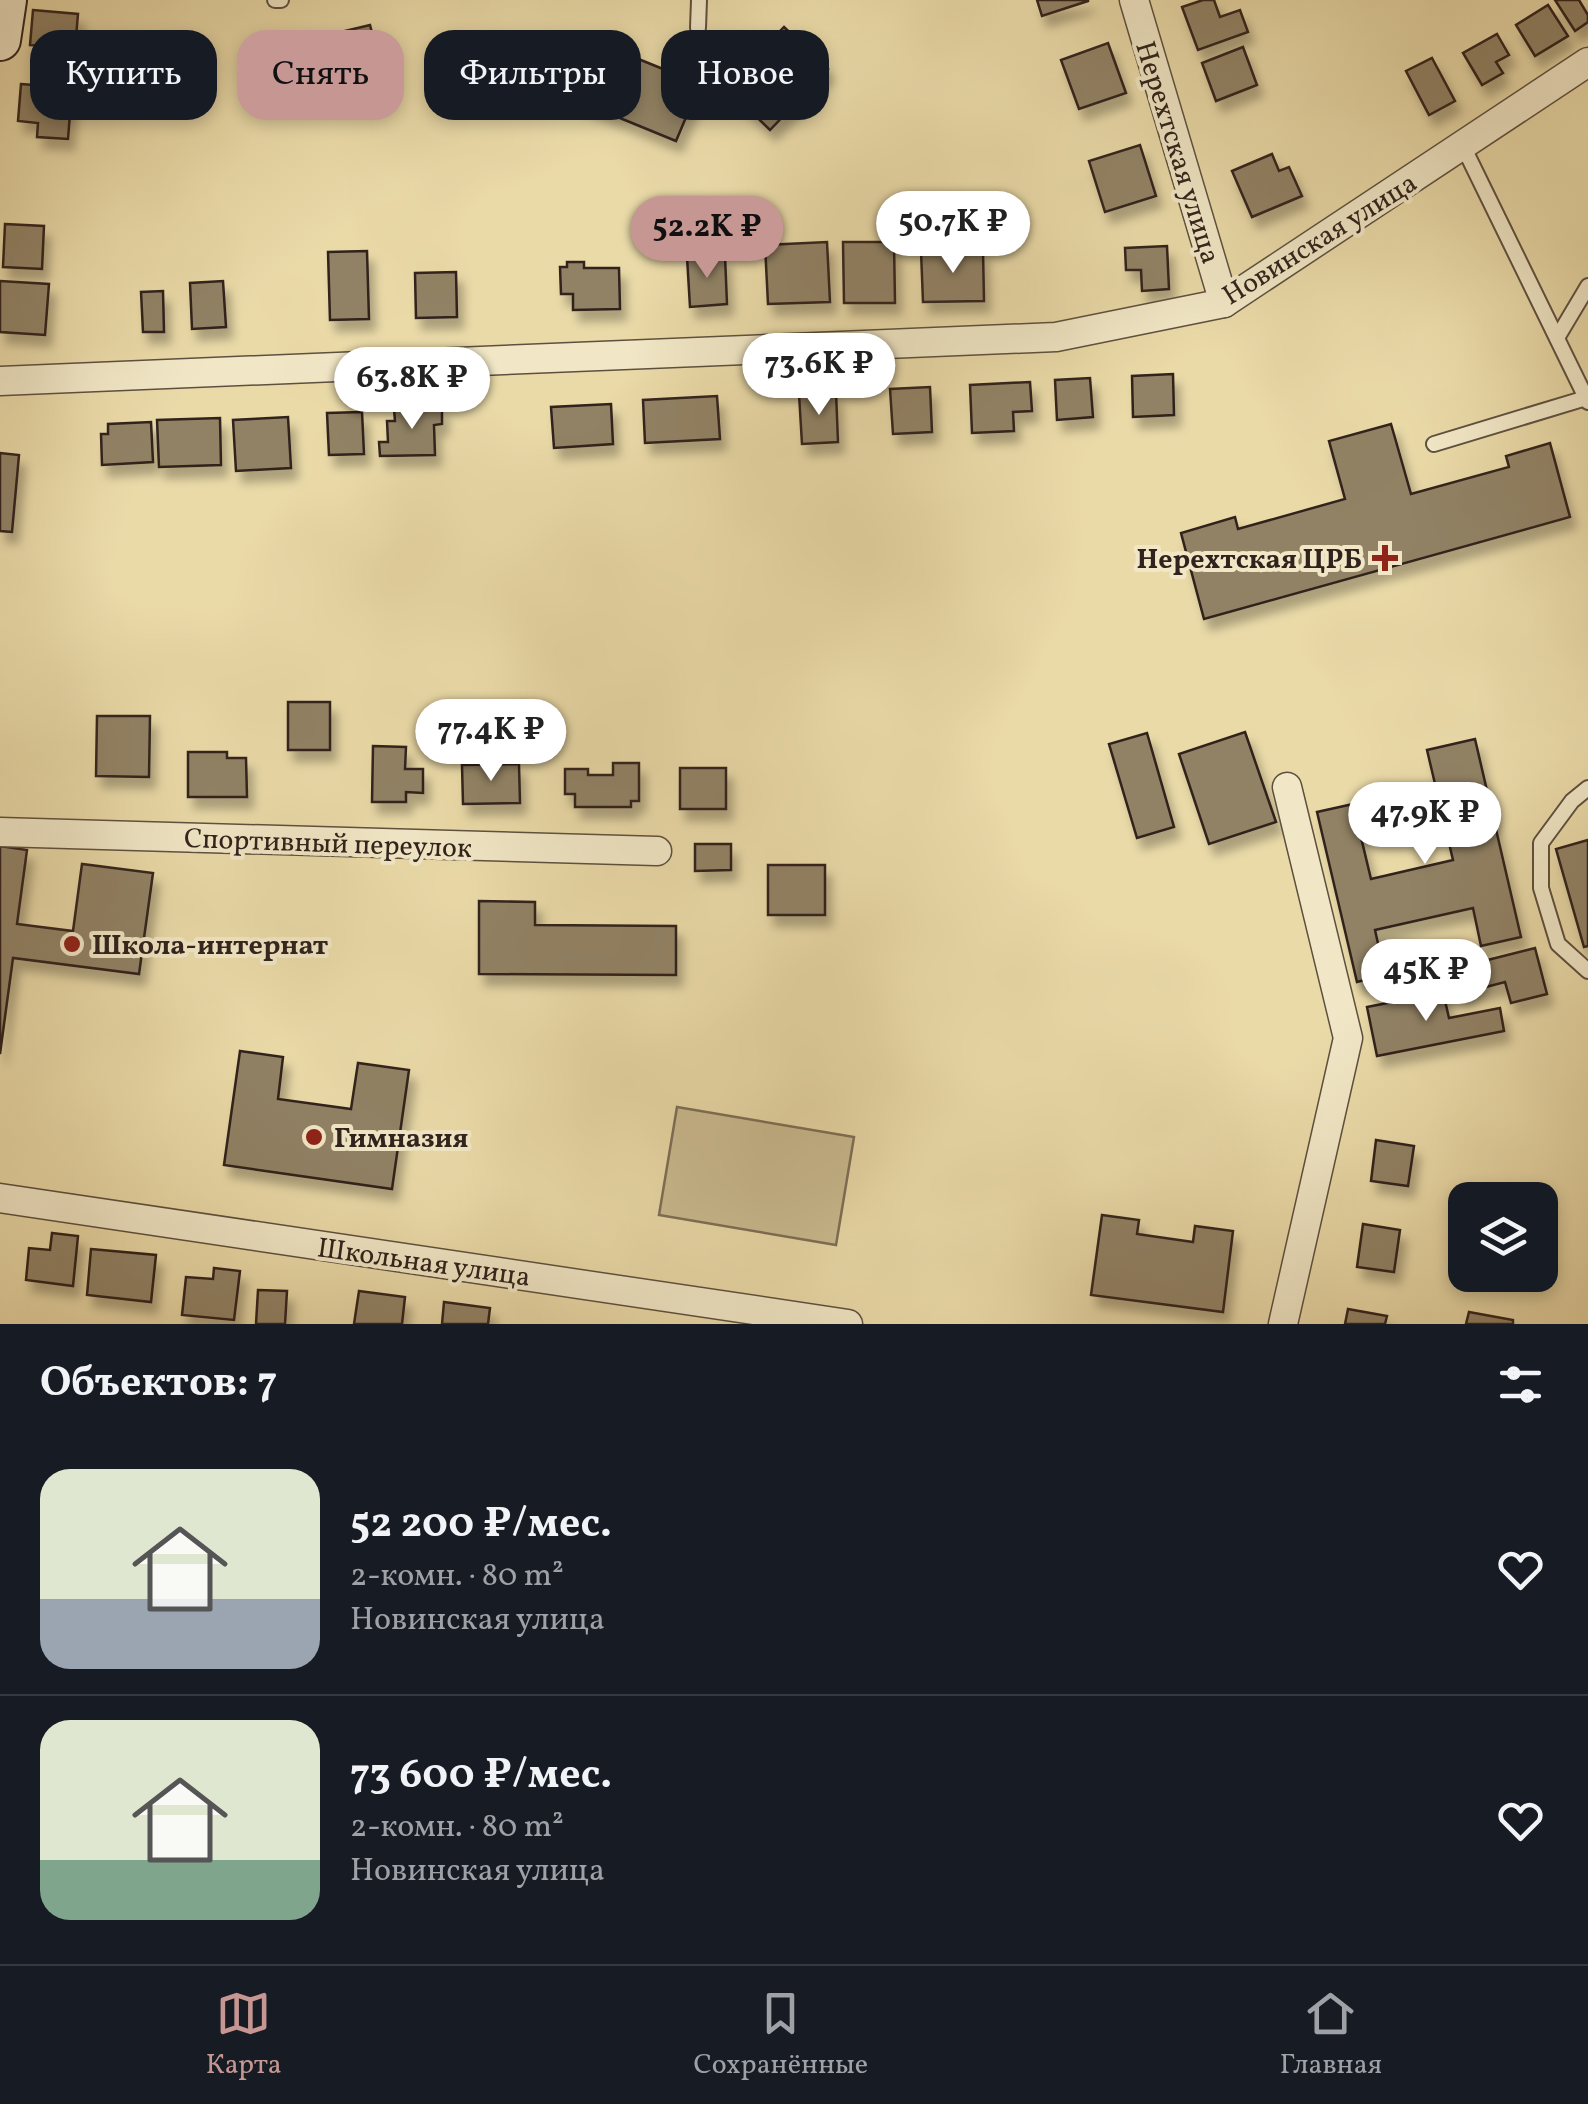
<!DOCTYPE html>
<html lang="ru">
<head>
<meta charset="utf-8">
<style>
	:root { --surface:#171b24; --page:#242831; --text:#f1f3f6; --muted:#9ea1a6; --line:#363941; --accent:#c59692 }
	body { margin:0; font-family:Vollkorn,serif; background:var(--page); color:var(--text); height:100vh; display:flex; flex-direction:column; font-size:38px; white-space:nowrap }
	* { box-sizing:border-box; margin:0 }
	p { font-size:32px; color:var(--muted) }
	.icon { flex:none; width:55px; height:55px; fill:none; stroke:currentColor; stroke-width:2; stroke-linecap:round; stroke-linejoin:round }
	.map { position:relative; height:1324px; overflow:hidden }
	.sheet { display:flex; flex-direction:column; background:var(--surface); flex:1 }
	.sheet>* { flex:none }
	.hud { position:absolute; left:30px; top:30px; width:1000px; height:90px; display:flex; gap:20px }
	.fabs { position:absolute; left:1448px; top:1182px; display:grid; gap:20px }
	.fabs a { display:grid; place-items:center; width:110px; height:110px; border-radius:20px; background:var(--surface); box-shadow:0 5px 15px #0003; font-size:50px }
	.price { position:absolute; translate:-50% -85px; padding:0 22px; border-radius:35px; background:#fff; color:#222; font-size:32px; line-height:65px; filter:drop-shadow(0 2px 5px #0008) }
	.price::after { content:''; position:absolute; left:50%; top:60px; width:30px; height:22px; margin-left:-15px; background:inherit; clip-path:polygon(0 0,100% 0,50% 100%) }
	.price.active { background:var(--accent); color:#111 }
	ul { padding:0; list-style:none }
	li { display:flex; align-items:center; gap:30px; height:250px; padding:0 40px }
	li+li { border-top:2px solid var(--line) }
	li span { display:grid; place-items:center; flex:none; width:280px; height:200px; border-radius:30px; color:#555 }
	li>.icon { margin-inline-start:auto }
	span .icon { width:120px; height:120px; fill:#fffc; stroke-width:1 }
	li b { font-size:42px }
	h2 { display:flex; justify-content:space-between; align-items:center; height:120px; padding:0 40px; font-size:42px }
	.tag { padding:0 35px; border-radius:30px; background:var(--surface); box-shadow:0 5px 15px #0003; font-size:35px; line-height:90px }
	.tag.active { background:var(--accent); color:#111 }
	.tabs { display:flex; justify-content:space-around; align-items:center; height:140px; border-top:2px solid var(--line); background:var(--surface); font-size:28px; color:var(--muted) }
	.tabs a { display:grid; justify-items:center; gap:5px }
	.tabs .active { color:var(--accent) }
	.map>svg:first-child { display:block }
</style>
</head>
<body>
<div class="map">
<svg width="1588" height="1324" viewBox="0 0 1588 1324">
	<defs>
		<filter id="shadow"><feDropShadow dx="6" dy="11" stdDeviation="5" flood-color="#0004"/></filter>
	</defs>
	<rect width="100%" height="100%" fill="#eadaa8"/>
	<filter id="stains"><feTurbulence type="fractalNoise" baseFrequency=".002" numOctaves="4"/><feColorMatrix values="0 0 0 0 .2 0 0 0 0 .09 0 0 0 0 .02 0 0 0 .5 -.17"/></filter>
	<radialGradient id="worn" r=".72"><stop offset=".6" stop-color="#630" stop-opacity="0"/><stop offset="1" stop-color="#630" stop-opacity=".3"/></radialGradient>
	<polygon fill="#cabb90" stroke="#7d6e56" stroke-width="2.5" points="677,1107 854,1137 836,1245 659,1215"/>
	<g fill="#918265" stroke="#30221c" stroke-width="2.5" filter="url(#shadow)">
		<polygon points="1037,0 1088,0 1088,1 1042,16"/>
		<polygon points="1203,0 1214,0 1220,17 1240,10 1248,32 1198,50 1182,7"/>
		<polygon points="1555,0 1579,0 1588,15 1588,22 1575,31"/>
		<polygon points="1548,5 1568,36 1535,56 1516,25"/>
		<polygon points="33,10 78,14 75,48 30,45"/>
		<polygon points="370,25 382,71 311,89 299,42"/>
		<polygon points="784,27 828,69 770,130 737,98 753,81 742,70"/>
		<polygon points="1497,34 1509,55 1496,62 1503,73 1482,85 1463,53"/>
		<polygon points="599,43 700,84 676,141 576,100"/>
		<polygon points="1108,43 1126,93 1079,109 1061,60"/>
		<polygon points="1243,47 1257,85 1216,101 1202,63"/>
		<polygon points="1432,58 1455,101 1429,115 1406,71"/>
		<polygon points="21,84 72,88 68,139 37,137 38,123 18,121"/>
		<polygon points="1140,145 1156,196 1105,212 1089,161"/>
		<polygon points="1272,154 1279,171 1289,167 1302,196 1252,217 1232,171"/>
		<polygon points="5,224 44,226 42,269 3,267"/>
		<polygon points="827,242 830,302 768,304 765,245"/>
		<polygon points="843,242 894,242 895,303 844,303"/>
		<polygon points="1167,246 1169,289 1142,291 1141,270 1126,270 1125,248"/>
		<polygon points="983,250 984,301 923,302 921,251"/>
		<polygon points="367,251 369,319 330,320 328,252"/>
		<polygon points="725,256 727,304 690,307 687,257"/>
		<polygon points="567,262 584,262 584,268 619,268 620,309 573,310 573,294 561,294 560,267 567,267"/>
		<polygon points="456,272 457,317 416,318 415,273"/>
		<polygon points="0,281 49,284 45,335 0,332"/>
		<polygon points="223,281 226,327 192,329 190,283"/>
		<polygon points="163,291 164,332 143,332 141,292"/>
		<polygon points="1173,374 1174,415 1133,417 1132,376"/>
		<polygon points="1090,378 1093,417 1057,420 1055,380"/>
		<polygon points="1030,382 1032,411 1013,412 1014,431 972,433 970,385"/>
		<polygon points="930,387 932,432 893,434 890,389"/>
		<polygon points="836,392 838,442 802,444 799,394"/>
		<polygon points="717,396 720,439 645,443 643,400"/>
		<polygon points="611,404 613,444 554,448 551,407"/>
		<polygon points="442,407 442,424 434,425 435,455 380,456 379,442 388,442 387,421 395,421 394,409"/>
		<polygon points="362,412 364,454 329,455 327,413"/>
		<polygon points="288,417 291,468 236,471 233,420"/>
		<polygon points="220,418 221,465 159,467 157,420"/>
		<polygon points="151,422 153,462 102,465 101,434 108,434 108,424"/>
		<polygon points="1391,424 1411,494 1509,467 1506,456 1550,443 1570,517 1204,619 1181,533 1235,517 1238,529 1345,499 1329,441"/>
		<polygon points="0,453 19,455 12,532 0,531"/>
		<rect x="288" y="702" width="42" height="48"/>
		<polygon points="97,716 150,716 149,777 96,776"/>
		<polygon points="1245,732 1276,822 1209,844 1179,754"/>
		<polygon points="1147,733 1174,827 1137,838 1109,744"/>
		<polygon points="1475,739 1521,937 1481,946 1473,908 1375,930 1385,975 1357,982 1317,812 1353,804 1371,879 1453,860 1427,750"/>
		<polygon points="373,746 406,747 405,769 423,769 423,793 406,792 406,802 372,802"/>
		<polygon points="188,752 227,752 227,758 246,758 247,797 188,797"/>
		<polygon points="613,763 639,763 639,801 631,801 631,807 575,807 575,794 565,794 565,769 588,769 588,775 613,775"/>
		<polygon points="519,764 520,803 463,804 462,765"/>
		<rect x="680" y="768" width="46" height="41"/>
		<polygon points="1588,840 1588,946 1584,947 1556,849"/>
		<polygon points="695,844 731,844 731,870 695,871"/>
		<polygon points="0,846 27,850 17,924 73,931 82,864 153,873 139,974 13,958 0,1054"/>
		<rect x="768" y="865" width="57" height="50"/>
		<polygon points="479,901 535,902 535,925 676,926 676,975 479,974"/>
		<polygon points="1535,948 1547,994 1511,1003 1505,982 1459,994 1452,969"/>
		<polygon points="1443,992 1449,1018 1500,1008 1504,1031 1377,1056 1367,1007"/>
		<polygon points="240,1051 283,1057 278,1099 351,1109 358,1063 409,1070 392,1189 224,1165"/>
		<polygon points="1376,1140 1414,1146 1408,1186 1371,1181"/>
		<polygon points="1102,1215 1139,1220 1137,1234 1193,1242 1195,1226 1233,1231 1223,1312 1091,1295"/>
		<polygon points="1363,1224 1400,1230 1394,1272 1357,1267"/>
		<polygon points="52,1233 78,1236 73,1286 26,1280 29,1248 50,1250"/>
		<polygon points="91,1249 156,1255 151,1302 87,1295"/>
		<polygon points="214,1268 240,1271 234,1320 182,1315 186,1277 213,1279"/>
		<polygon points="258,1290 287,1291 285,1324 256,1324"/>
		<polygon points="359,1291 405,1297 402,1324 354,1324"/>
		<polygon points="444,1302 490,1308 488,1324 442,1324"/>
		<polygon points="1348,1309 1387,1316 1385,1324 1345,1324"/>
		<polygon points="1469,1312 1513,1320 1513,1324 1466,1324"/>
	</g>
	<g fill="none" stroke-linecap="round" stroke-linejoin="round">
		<defs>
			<g id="service">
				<polyline points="275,0 281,0"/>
				<polyline points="698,28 699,0"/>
				<polyline points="1463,146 1588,402"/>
				<polyline points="1557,338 1588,286"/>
				<polyline points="1434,444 1586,398"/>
				<polyline points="1588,788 1572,801 1541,843 1541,888 1558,944 1588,971"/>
			</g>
			<g id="minor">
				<polyline points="1134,0 1224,303"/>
				<polyline points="0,381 1056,337 1224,303 1588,62"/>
				<polyline points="0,832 657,851"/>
				<polyline points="0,1198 848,1324"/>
				<polyline points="1283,1324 1348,1038 1287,787"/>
			</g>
			<polyline id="secondary" points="0,40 6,0"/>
		</defs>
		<use href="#service" stroke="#5e503f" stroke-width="18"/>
		<use href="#minor" stroke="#5e503f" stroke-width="31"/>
		<use href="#secondary" stroke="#30221c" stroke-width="44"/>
		<use href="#service" stroke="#f1e7c6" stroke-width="14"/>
		<use href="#minor" stroke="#f1e7c6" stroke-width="28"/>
		<use href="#secondary" stroke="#f1e7c6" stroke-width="40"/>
	</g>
	<g fill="#8f2418" stroke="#f1e7c6" stroke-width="4">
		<path d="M1380 543h10v10h10v10h-10v10h-10v-10h-10v-10h10z"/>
		<circle cx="72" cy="944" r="10"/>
		<circle cx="314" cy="1137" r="10"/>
	</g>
	<g text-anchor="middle" stroke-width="8" stroke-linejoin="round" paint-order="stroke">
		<g font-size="28" fill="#30221c" stroke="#f1e7c6">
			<text transform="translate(1179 152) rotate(73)" y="10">Нерехтская улица</text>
			<text transform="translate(1319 238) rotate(-32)" y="10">Новинская улица</text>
			<text transform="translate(328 842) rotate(2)" y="10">Спортивный переулок</text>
			<text transform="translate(424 1261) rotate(8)" y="10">Школьная улица</text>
		</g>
		<g font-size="28" font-weight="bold" fill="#30221c" stroke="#f1e7c6" text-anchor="start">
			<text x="1362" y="568" text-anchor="end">Нерехтская ЦРБ</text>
			<text x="92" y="954">Школа-интернат</text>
			<text x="334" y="1147">Гимназия</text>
		</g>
	</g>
	<rect width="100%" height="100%" filter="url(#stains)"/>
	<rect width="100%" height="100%" fill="url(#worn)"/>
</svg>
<div class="fabs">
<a><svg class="icon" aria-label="layers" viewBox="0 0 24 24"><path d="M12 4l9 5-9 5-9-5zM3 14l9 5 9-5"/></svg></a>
</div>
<b class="price" style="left:953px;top:276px">50.7K ₽</b>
<b class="price active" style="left:707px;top:281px">52.2K ₽</b>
<b class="price" style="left:819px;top:418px">73.6K ₽</b>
<b class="price" style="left:412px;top:432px">63.8K ₽</b>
<b class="price" style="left:491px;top:784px">77.4K ₽</b>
<b class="price" style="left:1425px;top:867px">47.9K ₽</b>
<b class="price" style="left:1426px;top:1024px">45K ₽</b>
<div class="hud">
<a class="tag">Купить</a>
<a class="tag active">Снять</a>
<a class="tag">Фильтры</a>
<a class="tag">Новое</a>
</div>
</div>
<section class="sheet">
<h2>Объектов: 7<svg class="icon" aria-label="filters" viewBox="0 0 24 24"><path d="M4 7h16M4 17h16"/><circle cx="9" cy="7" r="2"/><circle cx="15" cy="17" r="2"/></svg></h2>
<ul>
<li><span style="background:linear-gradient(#dfe7d0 65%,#9aa5b1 0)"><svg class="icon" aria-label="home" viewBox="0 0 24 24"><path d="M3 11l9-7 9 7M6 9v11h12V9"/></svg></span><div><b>52 200 ₽/мес.</b><p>2-комн. · 80 m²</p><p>Новинская улица</p></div><svg class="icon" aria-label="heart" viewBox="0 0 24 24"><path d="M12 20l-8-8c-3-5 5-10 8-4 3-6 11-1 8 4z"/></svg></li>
<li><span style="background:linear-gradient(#dfe7d0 70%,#7fa58c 0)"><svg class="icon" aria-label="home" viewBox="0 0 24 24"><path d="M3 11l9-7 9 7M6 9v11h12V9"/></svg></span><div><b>73 600 ₽/мес.</b><p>2-комн. · 80 m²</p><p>Новинская улица</p></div><svg class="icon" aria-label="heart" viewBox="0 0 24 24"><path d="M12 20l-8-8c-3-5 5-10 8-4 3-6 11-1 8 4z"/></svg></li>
</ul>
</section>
<nav class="tabs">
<a class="active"><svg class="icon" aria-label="map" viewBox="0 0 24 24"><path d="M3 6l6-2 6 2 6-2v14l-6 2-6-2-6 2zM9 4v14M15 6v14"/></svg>Карта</a>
<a><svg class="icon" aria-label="saved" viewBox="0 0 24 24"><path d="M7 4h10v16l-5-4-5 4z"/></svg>Сохранённые</a>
<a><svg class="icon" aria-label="home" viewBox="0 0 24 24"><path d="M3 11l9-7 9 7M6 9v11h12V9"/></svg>Главная</a>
</nav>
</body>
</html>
